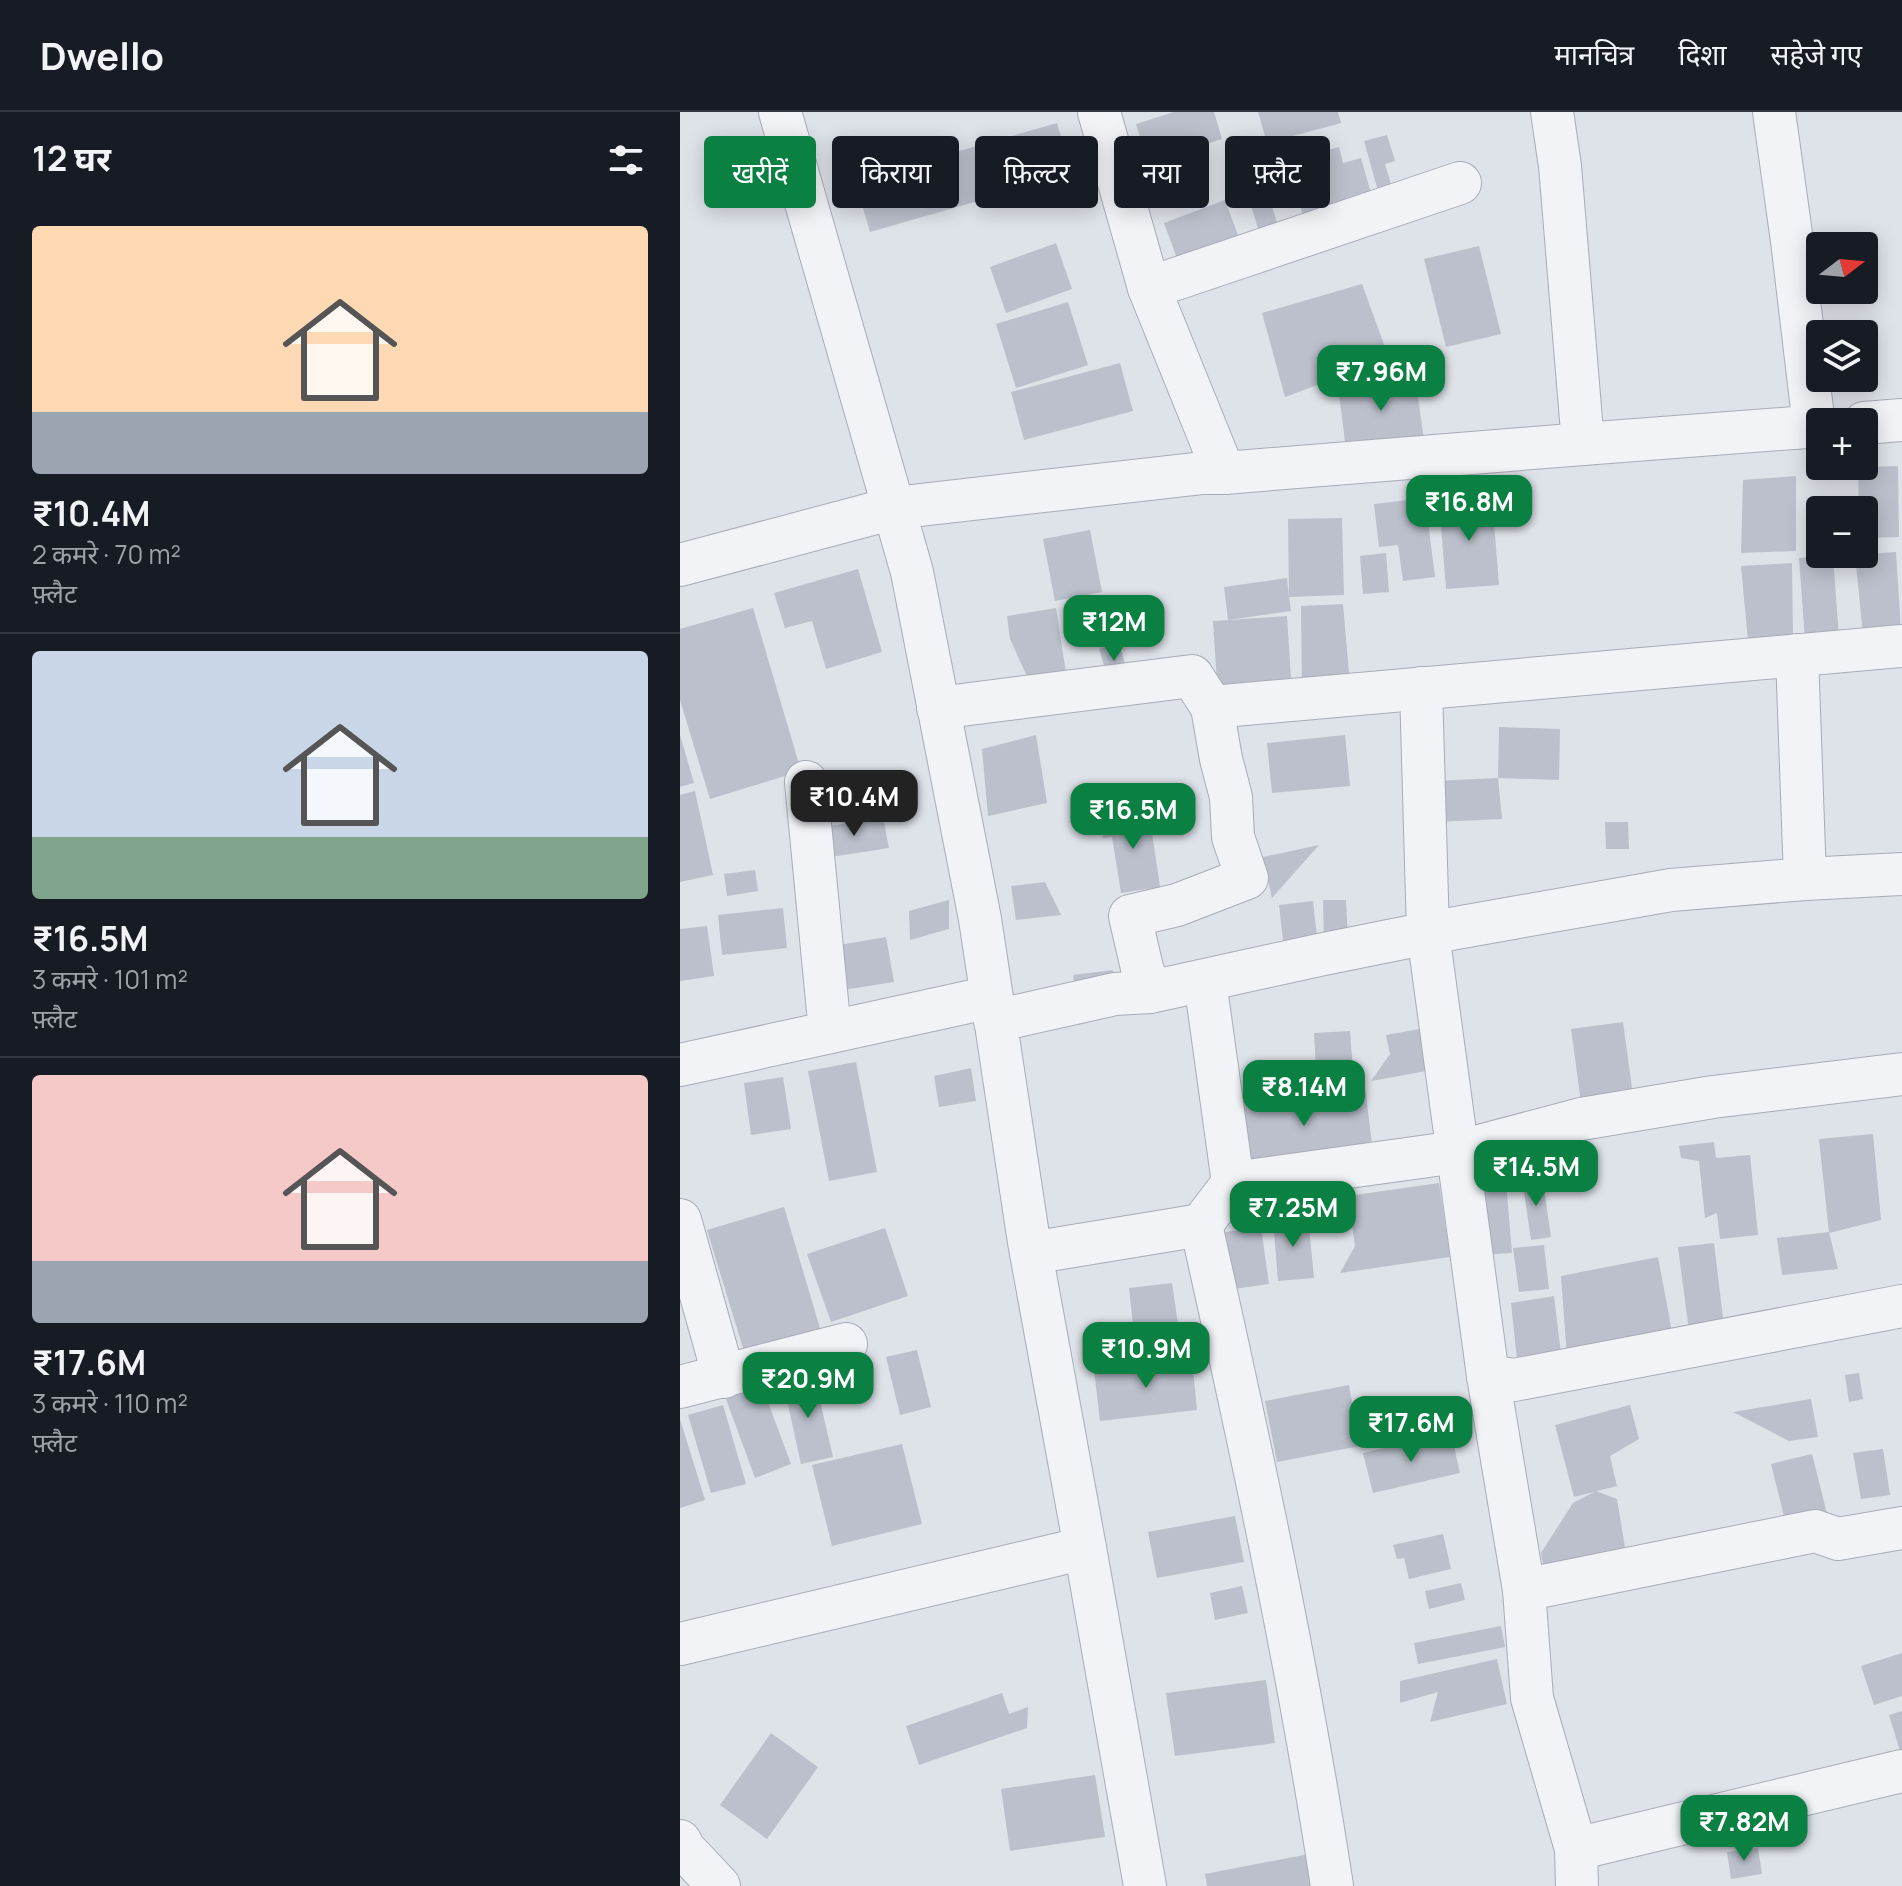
<!DOCTYPE html>
<html lang="hi">
<head>
<meta charset="utf-8">
<style>
	:root { --surface:#171b24; --page:#242831; --text:#f1f3f6; --muted:#9ea1a6; --line:#363941; --accent:#0b8043 }
	body { margin:0; font-family:Manrope,"Noto Sans Devanagari",sans-serif; background:var(--page); color:var(--text); height:100vh; display:flex; flex-direction:column; font-size:30px; white-space:nowrap }
	* { box-sizing:border-box; margin:0 }
	p { font-size:26px; color:var(--muted) }
	.icon { flex:none; width:44px; height:44px; fill:none; stroke:currentColor; stroke-width:2; stroke-linecap:round; stroke-linejoin:round }
	.map { position:relative; flex:1; overflow:hidden }
	.side { display:flex; flex-direction:column; background:var(--surface); width:680px }
	.side>* { flex:none }
	.top-card { position:absolute; left:24px; top:24px; width:760px; height:72px; display:flex; gap:16px }
	.needle { width:52px; rotate:74deg }
	.tools { position:absolute; left:1126px; top:120px; display:grid; gap:16px }
	.tools a { display:grid; place-items:center; width:72px; height:72px; border-radius:8px; background:var(--surface); box-shadow:0 4px 20px #0003; font-size:40px }
	.price { position:absolute; translate:-50% -68px; padding:0 18px; border-radius:16px; background:var(--accent); color:#fff; font-size:26px; line-height:52px; filter:drop-shadow(0 2px 4px #0008) }
	.price::after { content:''; position:absolute; left:50%; top:48px; width:24px; height:18px; margin-left:-12px; background:inherit; clip-path:polygon(0 0,100% 0,50% 100%) }
	.price.selected { background:#222; color:#fff }
	ul { padding:0; list-style:none }
	li { display:grid; align-content:center; gap:16px; height:424px; padding:0 32px }
	li+li { border-top:2px solid var(--line) }
	li span { display:grid; place-items:center; height:248px; border-radius:8px; color:#555 }
	li>.icon { margin-inline-start:auto }
	span .icon { width:144px; height:144px; fill:#fffc; stroke-width:1 }
	li b { font-size:34px }
	h2 { display:flex; justify-content:space-between; align-items:center; height:96px; padding:0 32px; font-size:34px }
	.tag { padding:0 28px; border-radius:8px; background:var(--surface); box-shadow:0 4px 20px #0003; font-size:28px; line-height:72px }
	.tag.selected { background:var(--accent); color:#fff }
	header { display:flex; align-items:center; gap:48px; box-sizing:border-box; height:112px; padding:0 40px; background:var(--surface); border-bottom:2px solid var(--line) }
	header strong { font-size:38px }
	nav { display:flex; gap:44px; margin-inline-start:auto; font-size:28px }
	main { display:flex; flex:1; min-height:0 }
	.map>svg:first-child { display:block }
</style>
</head>
<body>
<header>
<strong>Dwello</strong>
<nav><a>मानचित्र</a><a>दिशा</a><a>सहेजे गए</a></nav>
</header>
<main>
<section class="side">
<h2>12 घर<svg class="icon" aria-label="filters" viewBox="0 0 24 24"><path d="M4 7h16M4 17h16"/><circle cx="9" cy="7" r="2"/><circle cx="15" cy="17" r="2"/></svg></h2>
<ul>
<li><span style="background:linear-gradient(#ffd9b3 75%,#9aa5b1 0)"><svg class="icon" aria-label="home" viewBox="0 0 24 24"><path d="M3 11l9-7 9 7M6 9v11h12V9"/></svg></span><div><b>₹10.4M</b><p>2 कमरे · 70 m²</p><p>फ़्लैट</p></div></li>
<li><span style="background:linear-gradient(#c9d6e8 75%,#7fa58c 0)"><svg class="icon" aria-label="home" viewBox="0 0 24 24"><path d="M3 11l9-7 9 7M6 9v11h12V9"/></svg></span><div><b>₹16.5M</b><p>3 कमरे · 101 m²</p><p>फ़्लैट</p></div></li>
<li><span style="background:linear-gradient(#f6c9c9 75%,#9aa5b1 0)"><svg class="icon" aria-label="home" viewBox="0 0 24 24"><path d="M3 11l9-7 9 7M6 9v11h12V9"/></svg></span><div><b>₹17.6M</b><p>3 कमरे · 110 m²</p><p>फ़्लैट</p></div></li>
</ul>
</section>
<div class="map">
<svg width="1222" height="1774" viewBox="0 0 1222 1774">
	<rect width="100%" height="100%" fill="#dee2e9"/>
	<g fill="#bbc0cc">
		<polygon points="494,0 534,0 542,27 468,51 456,12"/>
		<polygon points="578,0 658,0 661,11 587,31"/>
		<polygon points="377,11 392,62 190,120 175,69"/>
		<polygon points="707,23 715,49 705,52 712,76 698,79 684,29"/>
		<polygon points="659,35 663,51 681,46 694,92 625,111 608,49"/>
		<polygon points="580,56 601,123 582,129 561,62"/>
		<polygon points="545,88 562,134 501,157 484,111"/>
		<polygon points="376,131 392,177 326,201 310,155"/>
		<polygon points="799,134 821,222 766,235 744,147"/>
		<polygon points="682,172 709,246 605,285 582,201"/>
		<polygon points="388,190 408,253 336,276 316,212"/>
		<polygon points="440,251 453,299 344,328 331,280"/>
		<polygon points="734,256 745,336 667,346 657,266"/>
		<polygon points="1218,354 1219,425 1184,426 1184,398 1179,398 1178,355"/>
		<polygon points="1116,364 1116,439 1061,441 1063,368"/>
		<polygon points="812,385 819,473 766,477 759,389"/>
		<polygon points="745,386 755,465 723,469 718,433 699,435 694,392"/>
		<polygon points="662,406 664,483 609,485 611,499 548,508 544,475 607,466 609,485 608,407"/>
		<polygon points="410,418 422,480 375,489 363,427"/>
		<polygon points="1216,440 1221,520 1183,522 1175,443"/>
		<polygon points="706,441 709,480 683,482 680,444"/>
		<polygon points="1153,444 1159,526 1125,528 1119,446"/>
		<polygon points="1112,451 1113,526 1068,529 1061,454"/>
		<polygon points="178,457 202,540 146,557 132,509 105,516 94,481"/>
		<polygon points="425,488 427,532 392,533 391,489"/>
		<polygon points="663,492 670,573 622,579 621,494"/>
		<polygon points="73,496 121,659 30,687 0,588 0,517"/>
		<polygon points="376,496 388,574 356,584 330,527 327,504"/>
		<polygon points="607,504 612,582 538,587 533,509"/>
		<polygon points="439,531 449,565 429,570 419,537"/>
		<polygon points="819,615 880,617 879,668 818,666"/>
		<polygon points="0,623 14,671 0,675"/>
		<polygon points="356,623 367,691 308,704 302,637"/>
		<polygon points="665,623 670,674 592,681 587,631"/>
		<polygon points="203,662 208,695 141,706 136,672"/>
		<polygon points="818,666 822,707 755,710 753,669"/>
		<polygon points="15,679 33,763 0,770 0,683"/>
		<polygon points="469,700 480,775 441,781 432,725 423,726 420,708"/>
		<polygon points="203,705 209,736 144,746 139,716"/>
		<polygon points="925,710 948,710 949,737 926,737"/>
		<polygon points="639,733 592,786 583,745"/>
		<polygon points="75,758 78,779 47,784 44,762"/>
		<polygon points="365,770 381,803 336,808 331,774"/>
		<polygon points="269,788 269,817 230,828 229,799"/>
		<polygon points="643,788 666,788 668,832 644,833"/>
		<polygon points="633,789 639,843 605,846 599,793"/>
		<polygon points="103,796 107,836 42,843 38,803"/>
		<polygon points="27,814 34,864 0,869 0,817"/>
		<polygon points="206,825 214,870 156,879 148,835"/>
		<polygon points="433,858 435,882 397,887 393,863"/>
		<polygon points="943,910 954,991 902,998 891,917"/>
		<polygon points="745,916 752,958 691,969 710,942 706,923"/>
		<polygon points="670,919 674,971 637,973 634,921"/>
		<polygon points="176,950 197,1060 149,1069 128,959"/>
		<polygon points="291,956 296,989 259,995 254,964"/>
		<polygon points="103,965 111,1017 71,1023 64,971"/>
		<polygon points="685,975 693,1040 564,1056 556,991"/>
		<polygon points="1193,1022 1201,1108 1149,1121 1139,1027"/>
		<polygon points="1034,1030 1036,1046 1070,1043 1078,1123 1040,1127 1037,1101 1025,1106 1019,1049 1001,1046 999,1034"/>
		<polygon points="862,1063 871,1125 851,1128 842,1066"/>
		<polygon points="826,1070 832,1141 801,1143 795,1072"/>
		<polygon points="759,1071 770,1145 660,1161 675,1134 668,1084"/>
		<polygon points="104,1095 142,1223 66,1246 27,1118"/>
		<polygon points="628,1104 634,1166 598,1169 593,1107"/>
		<polygon points="581,1115 589,1172 547,1178 538,1121"/>
		<polygon points="205,1116 228,1184 151,1210 127,1142"/>
		<polygon points="1149,1120 1158,1157 1102,1163 1097,1126"/>
		<polygon points="1034,1131 1044,1214 1009,1219 998,1135"/>
		<polygon points="864,1133 869,1177 839,1180 833,1136"/>
		<polygon points="978,1145 993,1225 887,1245 881,1164"/>
		<polygon points="492,1171 500,1226 455,1231 449,1176"/>
		<polygon points="874,1184 882,1251 838,1257 831,1191"/>
		<polygon points="237,1238 251,1295 220,1303 206,1245"/>
		<polygon points="512,1247 517,1298 420,1309 414,1258"/>
		<polygon points="1179,1261 1183,1287 1169,1290 1165,1263"/>
		<polygon points="134,1263 153,1345 121,1352 103,1270"/>
		<polygon points="669,1273 680,1334 597,1350 585,1289"/>
		<polygon points="82,1274 111,1352 75,1366 46,1287"/>
		<polygon points="1131,1287 1138,1325 1109,1329 1053,1300"/>
		<polygon points="43,1293 66,1372 31,1381 8,1303"/>
		<polygon points="950,1293 959,1327 930,1344 937,1374 894,1385 875,1313"/>
		<polygon points="0,1307 25,1388 0,1396"/>
		<polygon points="755,1324 774,1334 780,1361 693,1381 683,1341"/>
		<polygon points="222,1332 242,1412 152,1434 132,1353"/>
		<polygon points="1203,1337 1210,1383 1181,1387 1173,1341"/>
		<polygon points="1132,1342 1148,1406 1107,1416 1091,1352"/>
		<polygon points="916,1379 937,1387 947,1448 865,1463 861,1441 893,1391"/>
		<polygon points="555,1404 564,1450 477,1466 468,1420"/>
		<polygon points="763,1422 771,1457 729,1467 724,1446 717,1447 713,1433"/>
		<polygon points="781,1471 785,1488 749,1497 745,1479"/>
		<polygon points="562,1474 568,1501 535,1508 530,1481"/>
		<polygon points="821,1514 825,1535 738,1552 734,1531"/>
		<polygon points="1222,1541 1222,1584 1194,1593 1181,1554"/>
		<polygon points="817,1547 827,1592 750,1610 758,1580 720,1591 720,1569"/>
		<polygon points="586,1568 595,1631 495,1644 486,1581"/>
		<polygon points="322,1581 329,1602 348,1595 347,1616 239,1653 226,1614"/>
		<polygon points="1222,1599 1222,1642 1221,1642 1209,1603"/>
		<polygon points="91,1621 138,1655 87,1727 40,1693"/>
		<polygon points="415,1663 425,1725 330,1739 321,1677"/>
		<polygon points="1078,1736 1082,1762 1051,1767 1047,1740"/>
		<polygon points="629,1742 636,1774 527,1774 525,1762"/>
	</g>
	<g fill="none" stroke-linecap="round" stroke-linejoin="round">
		<defs>
			<g id="minor">
				<polyline points="100,0 232,460 300,807 349,1130 405,1436 465,1774"/>
				<polyline points="419,0 469,176 780,71"/>
				<polyline points="872,0 880,54 903,332 1140,314"/>
				<polyline points="1094,0 1112,129 1134,314"/>
				<polyline points="469,176 544,361"/>
				<polyline points="1184,311 1222,308"/>
				<polyline points="0,453 214,396 523,361 544,361 903,332"/>
				<polyline points="1117,543 1125,767"/>
				<polyline points="741,576 748,821 808,1264 834,1268 1222,1194"/>
				<polyline points="258,596 512,564 532,595 1222,534"/>
				<polyline points="126,670 150,920"/>
				<polyline points="470,880 462,856 450,804 497,793 567,766 553,725 551,685 541,647 532,595"/>
				<polyline points="315,909 435,882 470,880 493,875 639,843 748,821 991,778 1125,767 1222,762"/>
				<polyline points="0,953 311,885"/>
				<polyline points="553,1071 777,1040 901,1007 1033,985 1222,962"/>
				<polyline points="0,1108 44,1265"/>
				<path d="M521 1113C570 1332 618 1552 652 1774"/>
				<polyline points="351,1141 521,1113 553,1071 525,869"/>
				<polyline points="808,1264 844,1478 1135,1419 1158,1427 1222,1416"/>
				<polyline points="0,1275 166,1232"/>
				<polyline points="844,1478 852,1586 896,1737 1222,1659"/>
				<polyline points="0,1532 405,1436"/>
				<polyline points="0,1729 4,1737 39,1774"/>
				<polyline points="896,1737 897,1774"/>
			</g>
		</defs>
		<use href="#minor" stroke="#a7acb7" stroke-width="44"/>
		<use href="#minor" stroke="#f1f3f7" stroke-width="42"/>
	</g>
</svg>
<div class="tools">
<a><svg class="needle" viewBox="-14 -14 28 28"><path d="M0-13l5 13h-10z" fill="#e53935"/><path d="M0 13l5-13h-10z" fill="#9ea1a6"/></svg></a>
<a><svg class="icon" aria-label="layers" viewBox="0 0 24 24"><path d="M12 4l9 5-9 5-9-5zM3 14l9 5 9-5"/></svg></a>
<a>+</a>
<a>−</a>
</div>
<b class="price" style="left:701px;top:301px">₹7.96M</b>
<b class="price" style="left:789px;top:431px">₹16.8M</b>
<b class="price" style="left:434px;top:551px">₹12M</b>
<b class="price selected" style="left:174px;top:726px">₹10.4M</b>
<b class="price" style="left:453px;top:739px">₹16.5M</b>
<b class="price" style="left:624px;top:1016px">₹8.14M</b>
<b class="price" style="left:856px;top:1096px">₹14.5M</b>
<b class="price" style="left:613px;top:1137px">₹7.25M</b>
<b class="price" style="left:466px;top:1278px">₹10.9M</b>
<b class="price" style="left:128px;top:1308px">₹20.9M</b>
<b class="price" style="left:731px;top:1352px">₹17.6M</b>
<b class="price" style="left:1064px;top:1751px">₹7.82M</b>
<div class="top-card">
<a class="tag selected">खरीदें</a>
<a class="tag">किराया</a>
<a class="tag">फ़िल्टर</a>
<a class="tag">नया</a>
<a class="tag">फ़्लैट</a>
</div>
</div>
</main>
</body>
</html>
